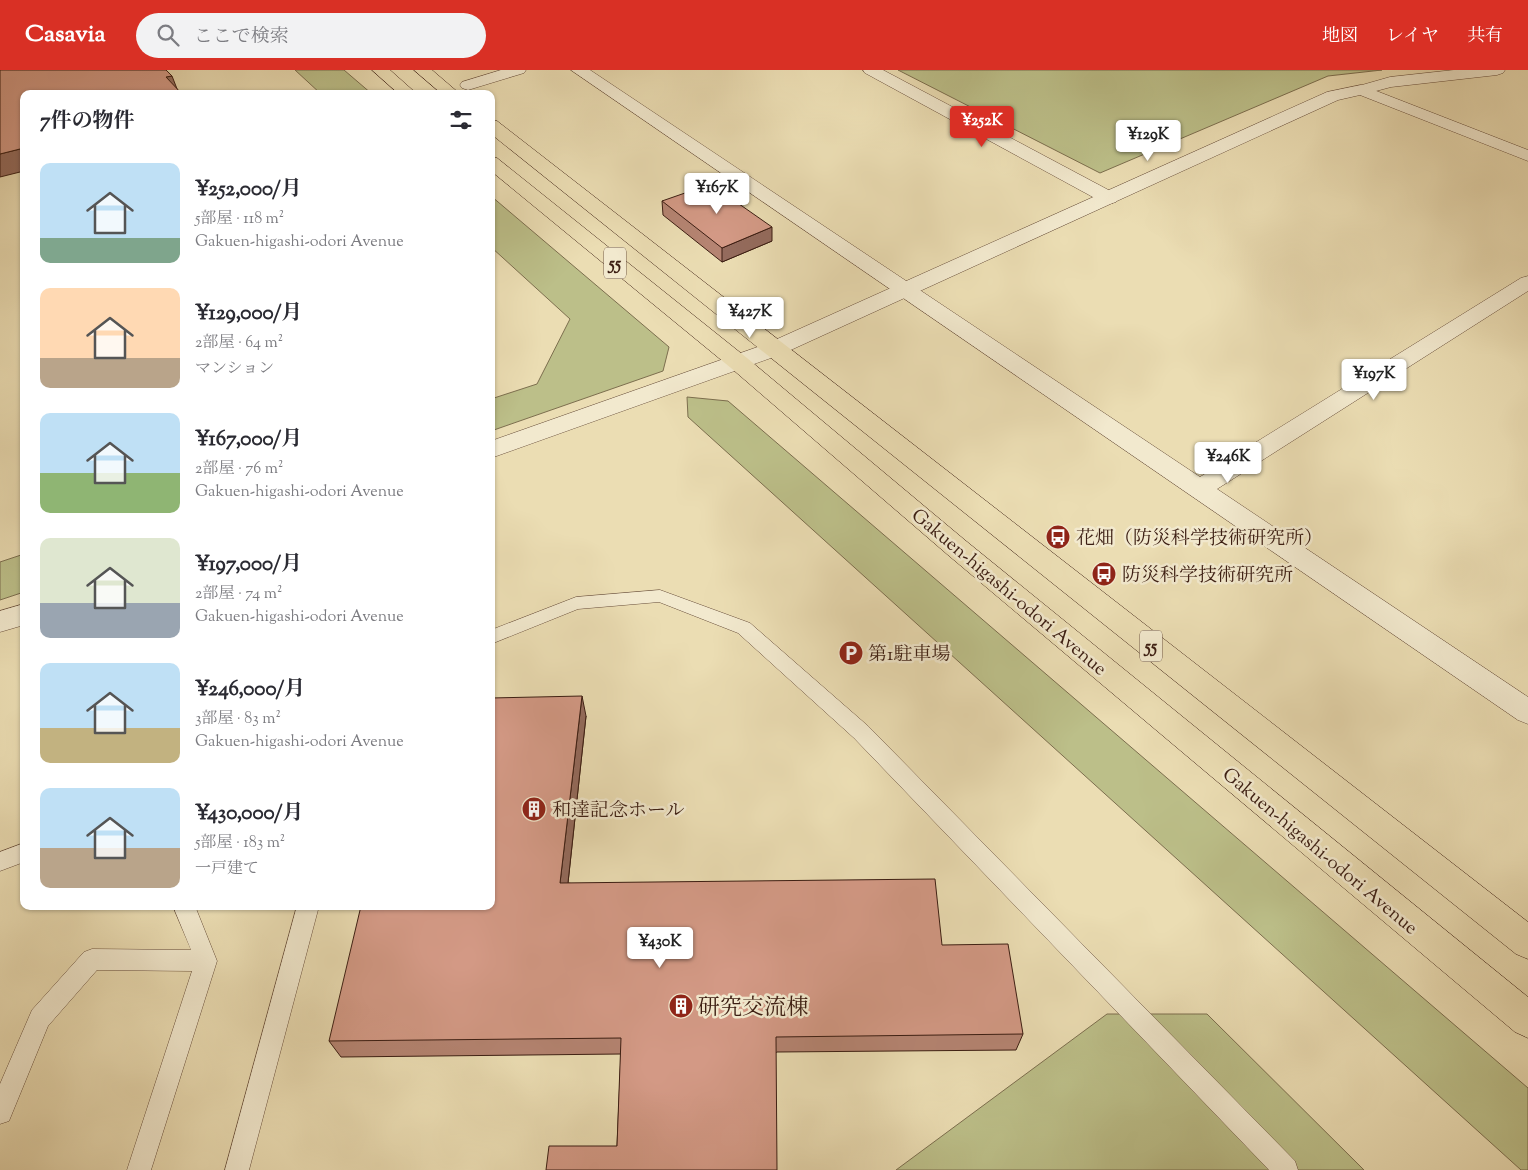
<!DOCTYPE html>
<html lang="ja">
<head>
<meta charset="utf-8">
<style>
	:root { --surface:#fff; --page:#f2f2f3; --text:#2b2b33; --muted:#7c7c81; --accent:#d93025 }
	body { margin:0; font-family:"Sorts Mill Goudy","Noto Serif JP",serif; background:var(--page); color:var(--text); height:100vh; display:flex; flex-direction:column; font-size:19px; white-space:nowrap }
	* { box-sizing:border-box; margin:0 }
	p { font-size:16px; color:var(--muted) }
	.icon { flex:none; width:28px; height:28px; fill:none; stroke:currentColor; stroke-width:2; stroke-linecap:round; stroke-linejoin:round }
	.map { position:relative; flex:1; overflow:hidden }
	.details { position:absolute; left:20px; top:20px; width:475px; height:820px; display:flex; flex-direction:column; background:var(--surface); border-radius:10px; box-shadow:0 1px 4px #0004 }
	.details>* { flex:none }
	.price { position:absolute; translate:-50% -42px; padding:0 11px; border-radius:5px; background:#fff; color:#222; font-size:16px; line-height:32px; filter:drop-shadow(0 1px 2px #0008) }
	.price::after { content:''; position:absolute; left:50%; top:30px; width:15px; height:11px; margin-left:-8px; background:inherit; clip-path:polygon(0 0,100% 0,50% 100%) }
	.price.selected { background:var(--accent); color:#fff }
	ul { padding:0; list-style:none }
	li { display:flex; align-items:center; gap:15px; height:125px; padding:0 20px }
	li span { display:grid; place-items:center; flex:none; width:140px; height:100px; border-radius:10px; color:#555 }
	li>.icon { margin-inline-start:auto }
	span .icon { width:60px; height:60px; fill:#fffc; stroke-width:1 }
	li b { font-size:21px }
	h2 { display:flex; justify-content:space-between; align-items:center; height:60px; padding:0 20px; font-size:21px }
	header { display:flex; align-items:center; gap:30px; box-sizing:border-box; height:70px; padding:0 25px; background:var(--accent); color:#fff }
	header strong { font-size:24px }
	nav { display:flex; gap:28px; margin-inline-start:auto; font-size:18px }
	.search { width:350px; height:45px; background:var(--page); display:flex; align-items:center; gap:12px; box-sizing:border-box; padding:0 18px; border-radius:28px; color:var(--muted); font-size:19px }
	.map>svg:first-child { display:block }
</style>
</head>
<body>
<header>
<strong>Casavia</strong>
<div class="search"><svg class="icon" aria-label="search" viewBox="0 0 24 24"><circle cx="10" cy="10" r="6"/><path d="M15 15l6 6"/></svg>ここで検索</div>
<nav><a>地図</a><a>レイヤ</a><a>共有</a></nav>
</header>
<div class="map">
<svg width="1528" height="1100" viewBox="0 0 1528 1100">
	<rect width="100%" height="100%" fill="#ebddb3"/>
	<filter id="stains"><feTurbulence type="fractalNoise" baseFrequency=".004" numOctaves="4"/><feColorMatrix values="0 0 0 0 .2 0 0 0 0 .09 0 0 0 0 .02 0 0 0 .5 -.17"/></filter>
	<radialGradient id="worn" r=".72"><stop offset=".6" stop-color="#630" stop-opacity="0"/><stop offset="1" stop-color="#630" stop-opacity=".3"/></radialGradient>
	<g fill="#bcbf89" stroke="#7c6e4e">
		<polygon points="295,0 344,0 372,24 321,24"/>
		<polygon points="898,0 1382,0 1328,6 1100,103"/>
		<polygon points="491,126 669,277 663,301 491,361 491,329 537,314 570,249 491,177"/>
		<polygon points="687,327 728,331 1528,1018 1528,1100 1521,1100 688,347"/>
		<polygon points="24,484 24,522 0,530 0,492"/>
		<polygon points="1107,944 1207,944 1364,1100 896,1100"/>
	</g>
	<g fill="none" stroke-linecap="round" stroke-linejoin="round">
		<defs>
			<g id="service">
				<polygon points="660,520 750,553 868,656 1295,1091 1298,1100 1269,1100 854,668 738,563 659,532 578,539 491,574 491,560 576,527"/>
				<polygon points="24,773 24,792 0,801 0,782"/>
				<polygon points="173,836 195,836 217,891 151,1100 127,1100 192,901 97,900 48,956 9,1051 0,1054 0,1014 32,940 84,882 92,879 191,880"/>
				<polygon points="297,836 319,836 249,1100 225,1100"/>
			</g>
			<g id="minor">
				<polygon points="501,0 526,0 524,3 468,20 462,18 460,15 462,12"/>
				<polygon points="571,0 590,0 1200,407 1521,208 1528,206 1528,221 1217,419 1528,627 1528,654 1518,650"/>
				<polygon points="863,0 883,0 1116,124 1118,128 1116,132 1109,134 1102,132 865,3"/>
				<polygon points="1454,0 1505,0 1503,3 1497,5 1391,17 1361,25 1355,23 1353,20 1355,17 1390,7"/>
			</g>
			<g id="tertiary">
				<polygon points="1361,15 1528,80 1528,91 1360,25 1338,30 782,284 491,388 491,371 766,274 1327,22"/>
				<polygon points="24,534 24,555 0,562 0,541"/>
			</g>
			<g id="primary">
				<polygon points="372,0 390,0 417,24 399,24"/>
				<polygon points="414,0 432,0 460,24 442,24"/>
				<polygon points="491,50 497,51 1528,852 1528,889 1516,884 491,64"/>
				<polygon points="491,87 497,88 747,288 966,471 1528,927 1528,968 1515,962 948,485 731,298 491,101"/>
			</g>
		</defs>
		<use href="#service" stroke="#674d3a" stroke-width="1"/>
		<use href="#minor" stroke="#674d3a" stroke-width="1"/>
		<use href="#tertiary" stroke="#674d3a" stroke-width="1"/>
		<use href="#primary" stroke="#3b1d12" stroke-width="1"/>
		<use href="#service" fill="#f2e9ce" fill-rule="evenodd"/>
		<use href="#minor" fill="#f2e9ce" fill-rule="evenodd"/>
		<use href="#tertiary" fill="#f2e9ce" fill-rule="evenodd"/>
		<use href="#primary" fill="#ebddb3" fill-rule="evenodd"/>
	</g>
	<g fill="#b58472" stroke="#3b1d12">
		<polygon points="662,131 772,171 722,192 663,145"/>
		<polygon points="586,646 568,813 942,875 1023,964 1016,980 777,982 617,1076 621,984 341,987 329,971 491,836"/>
	</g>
	<g fill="#946b5d" stroke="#3b1d12">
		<polygon points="172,6 179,24 166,7"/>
		<polygon points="24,78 24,101 0,107 0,84"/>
		<polygon points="772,157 772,171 722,192 722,178"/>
		<polygon points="582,626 586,646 566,831 560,813"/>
	</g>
	<g fill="#d39985" stroke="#3b1d12">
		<polygon points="0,0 166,0 172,6 166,7 182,24 24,24 24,78 0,84"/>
		<polygon points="708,115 712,115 772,157 722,178 662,131"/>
		<polygon points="582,626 560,813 935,809 942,875 1008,874 1023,964 776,967 777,1100 546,1100 549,1076 617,1076 621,968 329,971 361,836 491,836 491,628"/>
	</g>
	<defs>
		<symbol id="bus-disc" viewBox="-11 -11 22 22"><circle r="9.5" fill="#8f2418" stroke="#f2e9ce"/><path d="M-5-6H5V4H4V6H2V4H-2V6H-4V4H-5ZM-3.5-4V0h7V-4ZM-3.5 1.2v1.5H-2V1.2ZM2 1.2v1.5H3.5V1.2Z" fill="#fff"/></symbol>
		<symbol id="parking-disc" viewBox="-11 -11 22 22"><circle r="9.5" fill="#8f2418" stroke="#f2e9ce"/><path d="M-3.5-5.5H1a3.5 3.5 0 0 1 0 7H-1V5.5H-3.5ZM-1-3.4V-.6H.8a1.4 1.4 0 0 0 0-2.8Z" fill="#fff"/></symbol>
		<symbol id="building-disc" viewBox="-11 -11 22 22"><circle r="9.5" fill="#8f2418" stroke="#f2e9ce"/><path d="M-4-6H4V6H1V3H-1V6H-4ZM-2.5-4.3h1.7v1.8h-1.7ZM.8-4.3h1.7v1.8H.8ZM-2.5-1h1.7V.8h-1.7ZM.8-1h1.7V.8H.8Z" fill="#fff"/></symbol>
	</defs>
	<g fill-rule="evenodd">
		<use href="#bus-disc" x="1044" y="453" width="28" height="28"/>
		<use href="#bus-disc" x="1090" y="490" width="28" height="28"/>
		<use href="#parking-disc" x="837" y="569" width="28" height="28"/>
		<use href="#building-disc" x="520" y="725" width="28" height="28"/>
		<use href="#building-disc" x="667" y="922" width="28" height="28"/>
	</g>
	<g text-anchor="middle" stroke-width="5" stroke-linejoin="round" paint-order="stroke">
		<g fill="#f2e9ce" stroke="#725a4a" stroke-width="1">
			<rect x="604" y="177.5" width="22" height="31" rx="4"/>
			<rect x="1140" y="560.5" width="22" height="31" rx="4"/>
		</g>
		<g font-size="18" font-weight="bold" fill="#3b1d12">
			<text x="615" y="199">55</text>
			<text x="1151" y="582">55</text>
		</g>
		<g font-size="19" fill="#3b1d12" stroke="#f2e9ce" text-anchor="start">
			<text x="1076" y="474">花畑（防災科学技術研究所）</text>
			<text x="1122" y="511">防災科学技術研究所</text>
			<text x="868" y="590">第1駐車場</text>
			<text x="552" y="746">和達記念ホール</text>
		</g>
		<g font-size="19" fill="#3b1d12" stroke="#f2e9ce">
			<text transform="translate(1010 521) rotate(40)" y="7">Gakuen-higashi-odori Avenue</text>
			<text transform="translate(1321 780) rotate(40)" y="7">Gakuen-higashi-odori Avenue</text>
		</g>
		<g font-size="22" fill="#3b1d12" stroke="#f2e9ce" text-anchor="start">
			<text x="698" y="944">研究交流棟</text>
		</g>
	</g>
	<rect width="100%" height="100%" filter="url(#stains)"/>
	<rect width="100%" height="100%" fill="url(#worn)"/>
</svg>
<b class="price selected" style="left:982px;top:78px">¥252K</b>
<b class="price" style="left:1148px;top:92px">¥129K</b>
<b class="price" style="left:717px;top:145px">¥167K</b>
<b class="price" style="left:750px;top:269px">¥427K</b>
<b class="price" style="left:1374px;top:331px">¥197K</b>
<b class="price" style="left:1228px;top:414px">¥246K</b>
<b class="price" style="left:660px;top:899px">¥430K</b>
<section class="details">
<h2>7件の物件<svg class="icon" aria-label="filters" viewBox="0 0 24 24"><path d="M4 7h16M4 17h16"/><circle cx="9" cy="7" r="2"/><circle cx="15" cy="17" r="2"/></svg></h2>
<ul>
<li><span style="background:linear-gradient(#bfe0f5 75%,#7fa58c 0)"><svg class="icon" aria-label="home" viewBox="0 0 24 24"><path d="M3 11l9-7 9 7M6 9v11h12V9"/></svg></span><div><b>¥252,000/月</b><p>5部屋 · 118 m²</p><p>Gakuen-higashi-odori Avenue</p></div></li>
<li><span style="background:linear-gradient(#ffd9b3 70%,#b9a48a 0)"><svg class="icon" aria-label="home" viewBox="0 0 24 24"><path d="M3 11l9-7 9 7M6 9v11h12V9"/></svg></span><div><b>¥129,000/月</b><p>2部屋 · 64 m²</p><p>マンション</p></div></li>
<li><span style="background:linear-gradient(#bfe0f5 60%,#8fb573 0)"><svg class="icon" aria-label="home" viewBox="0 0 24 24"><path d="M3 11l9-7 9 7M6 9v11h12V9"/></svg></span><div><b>¥167,000/月</b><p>2部屋 · 76 m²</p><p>Gakuen-higashi-odori Avenue</p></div></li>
<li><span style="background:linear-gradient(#dfe7d0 65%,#9aa5b1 0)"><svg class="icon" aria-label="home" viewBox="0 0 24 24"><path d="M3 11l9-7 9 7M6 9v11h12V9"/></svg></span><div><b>¥197,000/月</b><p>2部屋 · 74 m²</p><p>Gakuen-higashi-odori Avenue</p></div></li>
<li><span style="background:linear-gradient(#bfe0f5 65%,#c2b280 0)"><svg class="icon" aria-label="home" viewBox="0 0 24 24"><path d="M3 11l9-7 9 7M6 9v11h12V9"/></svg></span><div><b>¥246,000/月</b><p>3部屋 · 83 m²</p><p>Gakuen-higashi-odori Avenue</p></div></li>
<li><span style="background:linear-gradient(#bfe0f5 60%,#b9a48a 0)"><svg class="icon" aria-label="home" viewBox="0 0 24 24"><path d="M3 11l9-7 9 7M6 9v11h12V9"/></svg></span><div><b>¥430,000/月</b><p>5部屋 · 183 m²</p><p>一戸建て</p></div></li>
</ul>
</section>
</div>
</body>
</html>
